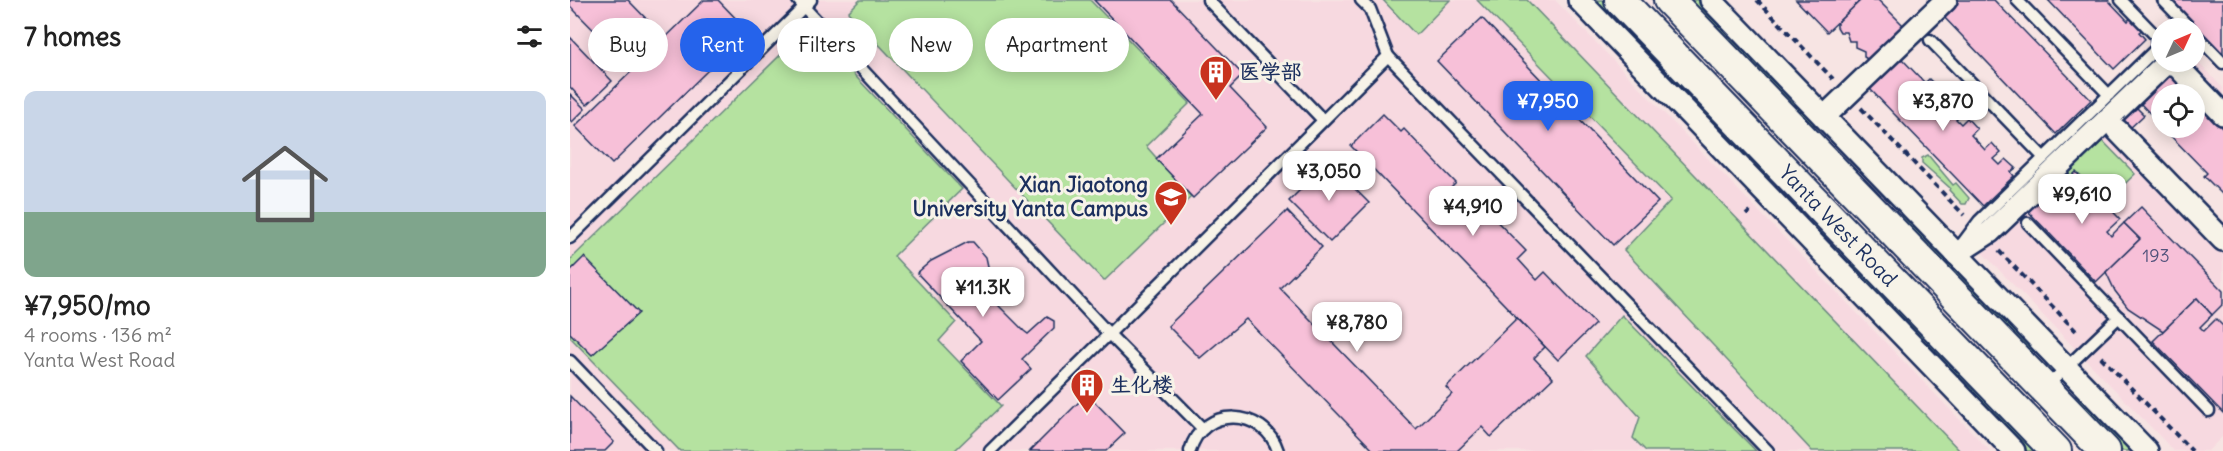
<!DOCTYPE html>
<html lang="en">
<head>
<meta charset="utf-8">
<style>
	:root { --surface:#fff; --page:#f6f6f6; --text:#222; --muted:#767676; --accent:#2563eb }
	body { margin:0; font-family:Delius,"LXGW WenKai TC",sans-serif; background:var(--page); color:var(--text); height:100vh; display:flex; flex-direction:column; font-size:22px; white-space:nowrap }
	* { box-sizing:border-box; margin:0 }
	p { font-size:20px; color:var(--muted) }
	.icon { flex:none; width:33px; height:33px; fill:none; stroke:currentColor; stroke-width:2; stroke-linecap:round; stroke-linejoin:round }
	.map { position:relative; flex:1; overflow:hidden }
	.details { display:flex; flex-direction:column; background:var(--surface); width:570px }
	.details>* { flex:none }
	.hud { position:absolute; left:18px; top:18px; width:570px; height:54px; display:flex; gap:12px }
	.needle { width:39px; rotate:46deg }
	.tools { position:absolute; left:1581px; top:18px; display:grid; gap:12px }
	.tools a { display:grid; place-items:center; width:54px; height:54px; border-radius:50%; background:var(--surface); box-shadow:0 3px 15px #0003; font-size:30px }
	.price { position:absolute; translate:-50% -51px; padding:0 14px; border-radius:12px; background:#fff; color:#222; font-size:20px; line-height:39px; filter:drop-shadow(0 2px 3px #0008) }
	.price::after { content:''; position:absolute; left:50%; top:36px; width:18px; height:14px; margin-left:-9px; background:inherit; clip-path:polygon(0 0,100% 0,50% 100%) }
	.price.active { background:var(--accent); color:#fff }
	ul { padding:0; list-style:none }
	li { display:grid; align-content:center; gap:12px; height:318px; padding:0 24px }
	li span { display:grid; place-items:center; height:186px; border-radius:12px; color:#555 }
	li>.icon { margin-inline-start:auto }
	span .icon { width:108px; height:108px; fill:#fffc; stroke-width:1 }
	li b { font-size:26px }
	h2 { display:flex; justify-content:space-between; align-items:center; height:72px; padding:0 24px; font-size:26px }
	.chip { padding:0 21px; border-radius:27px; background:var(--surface); box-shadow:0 3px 15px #0003; font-size:21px; line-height:54px }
	.chip.active { background:var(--accent); color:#fff }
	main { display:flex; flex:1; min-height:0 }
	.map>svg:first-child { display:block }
</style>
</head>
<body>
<main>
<section class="details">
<h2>7 homes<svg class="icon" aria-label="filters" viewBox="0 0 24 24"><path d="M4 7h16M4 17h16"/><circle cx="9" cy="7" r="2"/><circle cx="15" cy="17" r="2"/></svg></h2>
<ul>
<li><span style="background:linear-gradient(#c9d6e8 65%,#7fa58c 0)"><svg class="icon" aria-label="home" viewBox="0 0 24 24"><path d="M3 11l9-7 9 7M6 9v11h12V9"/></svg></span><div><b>¥7,950/mo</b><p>4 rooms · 136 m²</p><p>Yanta West Road</p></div></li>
</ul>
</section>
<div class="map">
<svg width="1653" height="451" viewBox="0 0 1653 451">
	<rect width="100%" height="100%" fill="#f7e4e3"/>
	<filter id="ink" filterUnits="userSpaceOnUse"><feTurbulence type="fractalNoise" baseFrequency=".0167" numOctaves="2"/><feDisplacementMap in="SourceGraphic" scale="12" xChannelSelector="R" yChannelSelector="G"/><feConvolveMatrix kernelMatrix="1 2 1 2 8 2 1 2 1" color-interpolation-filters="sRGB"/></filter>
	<g filter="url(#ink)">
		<g fill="#f7d9e0">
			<polygon points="0,0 985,0 1420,451 0,451"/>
			<polygon points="1625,59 1653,88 1653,105 1611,62 1624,62"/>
			<polygon points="1538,109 1653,228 1653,436 1638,451 1604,451 1401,241"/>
		</g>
		<g fill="#b5e2a0" stroke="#68887f" stroke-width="1.5">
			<polygon points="290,0 520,0 620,103 576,146 621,197 534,281 278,12"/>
			<polygon points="813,0 880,0 846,35"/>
			<polygon points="907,0 957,0 1390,451 1242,451 1054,250 1101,200"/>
			<polygon points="1016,0 1037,0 1199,168 1188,178"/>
			<polygon points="1112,0 1134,0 1249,119 1238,130"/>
			<polygon points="239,27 392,189 324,256 386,322 369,341 431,406 384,451 110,451 0,337 0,260"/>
			<polygon points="1529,137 1565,174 1535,203 1516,209 1506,199 1519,185 1506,172 1501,177 1495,170"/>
			<polygon points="1358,155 1383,185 1386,183 1399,198 1396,204 1392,204 1379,190 1380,188 1352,163 1352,158"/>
			<polygon points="1336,210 1468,346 1457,357 1325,221"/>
			<polygon points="1286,258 1473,451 1452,451 1275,268"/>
			<polygon points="1052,315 1186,451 1076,451 1063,438 1070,417 1016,356"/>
			<polygon points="1511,391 1569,451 1548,451 1500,402"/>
		</g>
		<g fill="#f7c0d8" stroke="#1b2f5e" stroke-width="1.5">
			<polygon points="0,0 58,0 95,38 134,0 148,0 178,31 42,164 5,126 63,70 0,6"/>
			<polygon points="524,0 601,0 673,75 660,88 697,127 623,198 586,159 633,114"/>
			<polygon points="1226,0 1287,0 1289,2 1257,32"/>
			<polygon points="1291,0 1308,0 1336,28 1299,60 1294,57 1294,51 1285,47 1285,41 1279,41 1276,32 1270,32 1267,27 1267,23"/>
			<polygon points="1387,0 1424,0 1521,100 1486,134 1372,15"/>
			<polygon points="1478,0 1538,0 1558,21 1561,17 1573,29 1569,32 1575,39 1544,69"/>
			<polygon points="1599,0 1653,0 1653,56"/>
			<polygon points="912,18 1088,202 1043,245 867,61"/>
			<polygon points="0,37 42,81 17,105 0,87"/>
			<polygon points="1331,58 1355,83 1359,79 1368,88 1362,94 1377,110 1383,104 1392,113 1386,119 1391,124 1397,118 1407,129 1401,135 1415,150 1422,143 1431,153 1424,159 1430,165 1436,159 1446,168 1441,172 1444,176 1413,206 1300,89"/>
			<polygon points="1598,72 1606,80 1609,77 1617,86 1614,89 1618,92 1621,89 1629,98 1626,101 1631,106 1634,103 1639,115 1653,129 1653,195 1634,176 1637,173 1593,128 1624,128 1624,94 1592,94 1592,126 1568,101"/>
			<polygon points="0,94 15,109 2,122 0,120"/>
			<polygon points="1563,104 1574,115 1558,130 1548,119"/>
			<polygon points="813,114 831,132 834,129 886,183 881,188 899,208 907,201 956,251 948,259 967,280 975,272 1025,324 988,360 781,146"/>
			<polygon points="758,162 799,203 760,242 719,201"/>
			<polygon points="1495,170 1501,177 1506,172 1519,186 1506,199 1516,209 1529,197 1550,219 1537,231 1541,236 1554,223 1570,239 1526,282 1455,208"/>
			<polygon points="1571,207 1653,291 1653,304 1642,315 1627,298 1593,331 1558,308 1545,291 1536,272 1570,239 1554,223"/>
			<polygon points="717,211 752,247 710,288 846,429 882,394 876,387 947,318 975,347 964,358 983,378 921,437 912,427 887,451 804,451 676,319 630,358 598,326"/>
			<polygon points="398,242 403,242 416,257 426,303 454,331 458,334 477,317 484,321 484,328 452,359 461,369 428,400 391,361 411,341 347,273 361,261"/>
			<polygon points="14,257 69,313 22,355 0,333 0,271"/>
			<polygon points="1627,298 1642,315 1630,327 1634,331 1646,319 1653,326 1653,413 1583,341"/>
			<polygon points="517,394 555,433 536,451 460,451"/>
			<polygon points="0,396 44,442 35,451 0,451"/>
		</g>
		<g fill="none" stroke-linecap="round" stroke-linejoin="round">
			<defs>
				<g id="service">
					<polyline points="241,0 234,7 539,334 818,56 800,9 791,0"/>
					<polyline points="638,0 752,119"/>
					<polyline points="1447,0 1539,95"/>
					<polyline points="1593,0 1620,28"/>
					<polyline points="1624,33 1653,63"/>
					<polyline points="1360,40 1474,158"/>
					<polyline points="818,56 1198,451"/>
					<polyline points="1458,223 1639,411"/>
					<polyline points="0,238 234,7 228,0"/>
					<polyline points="1391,245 1409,221 1587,48 1586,36 1551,0"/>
					<polyline points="0,361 86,451"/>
					<polyline points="1475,388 1549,317"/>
					<polyline points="420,451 539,334 633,429"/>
					<path d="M620 451C632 405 695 408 708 451"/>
				</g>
				<g id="minor">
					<polyline points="1009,0 1444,451"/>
					<polyline points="1141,0 1577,451"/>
					<polyline points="1254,117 1376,0"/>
					<polyline points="1547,130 1653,240"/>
					<polyline points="1386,254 1420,232 1595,64 1607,66 1653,114"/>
				</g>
				<g id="secondary">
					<polyline points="1050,0 1486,451"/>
					<polyline points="1099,0 1535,451"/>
				</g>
			</defs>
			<use href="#service" stroke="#1b2f5e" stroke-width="15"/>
			<use href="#minor" stroke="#1b2f5e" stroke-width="26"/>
			<use href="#secondary" stroke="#1b2f5e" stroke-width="34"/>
			<g stroke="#1b2f5e" stroke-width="4" stroke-dasharray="6 4.5" stroke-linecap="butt">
				<polyline points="1187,0 1263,79"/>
				<polyline points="1291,108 1394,215"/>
				<polyline points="1176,215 1183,209"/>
				<polyline points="1429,251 1509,334"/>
				<polyline points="1531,357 1622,451"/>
			</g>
			<use href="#service" stroke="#f7f3e8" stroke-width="10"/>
			<use href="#minor" stroke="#f7f3e8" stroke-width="21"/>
			<use href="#secondary" stroke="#f7f3e8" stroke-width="30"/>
		</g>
	</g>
	<defs>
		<symbol id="building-pin" viewBox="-11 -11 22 30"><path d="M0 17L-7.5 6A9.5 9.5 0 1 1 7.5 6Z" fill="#c8321e" stroke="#f7f3e8"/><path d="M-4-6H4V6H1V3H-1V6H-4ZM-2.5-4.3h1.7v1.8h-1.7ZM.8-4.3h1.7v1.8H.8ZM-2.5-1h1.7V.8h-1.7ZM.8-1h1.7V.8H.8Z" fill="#fff"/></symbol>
		<symbol id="university-pin" viewBox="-11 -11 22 30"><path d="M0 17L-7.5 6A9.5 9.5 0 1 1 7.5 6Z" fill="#c8321e" stroke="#f7f3e8"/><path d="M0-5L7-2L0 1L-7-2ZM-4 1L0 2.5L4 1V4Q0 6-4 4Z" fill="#fff"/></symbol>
	</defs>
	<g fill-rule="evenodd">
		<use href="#building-pin" x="627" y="53" width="38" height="52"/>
		<use href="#university-pin" x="582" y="178" width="38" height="52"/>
		<use href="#building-pin" x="498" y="366" width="38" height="52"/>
	</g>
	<g text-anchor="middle" stroke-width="6" stroke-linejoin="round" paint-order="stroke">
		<g font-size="18" fill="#52537c">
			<text x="1586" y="262">193</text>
		</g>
		<g font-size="21" font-weight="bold" fill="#1b2f5e" stroke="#f7f3e8" text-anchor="start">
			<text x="669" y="79">医学部</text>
			<text x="578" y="192" text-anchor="end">Xian Jiaotong<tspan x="578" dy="24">University Yanta Campus</tspan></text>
			<text x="540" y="392">生化楼</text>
		</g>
		<g font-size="21" fill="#1b2f5e" stroke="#f7f3e8">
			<text transform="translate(1268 226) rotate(46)" y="7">Yanta West Road</text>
		</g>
	</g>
</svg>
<div class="tools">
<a><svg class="needle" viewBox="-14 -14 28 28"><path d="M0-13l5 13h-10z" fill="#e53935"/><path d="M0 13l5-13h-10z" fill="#767676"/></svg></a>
<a><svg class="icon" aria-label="locate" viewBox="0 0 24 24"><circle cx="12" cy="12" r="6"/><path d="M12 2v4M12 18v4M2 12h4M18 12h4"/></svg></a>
</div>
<b class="price active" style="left:978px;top:132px">¥7,950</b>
<b class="price" style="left:1373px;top:132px">¥3,870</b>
<b class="price" style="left:759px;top:202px">¥3,050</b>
<b class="price" style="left:1512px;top:225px">¥9,610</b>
<b class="price" style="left:903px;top:237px">¥4,910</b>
<b class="price" style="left:413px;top:318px">¥11.3K</b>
<b class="price" style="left:787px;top:353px">¥8,780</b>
<div class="hud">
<a class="chip">Buy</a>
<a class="chip active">Rent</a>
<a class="chip">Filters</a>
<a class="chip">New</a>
<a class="chip">Apartment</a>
</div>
</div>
</main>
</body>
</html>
